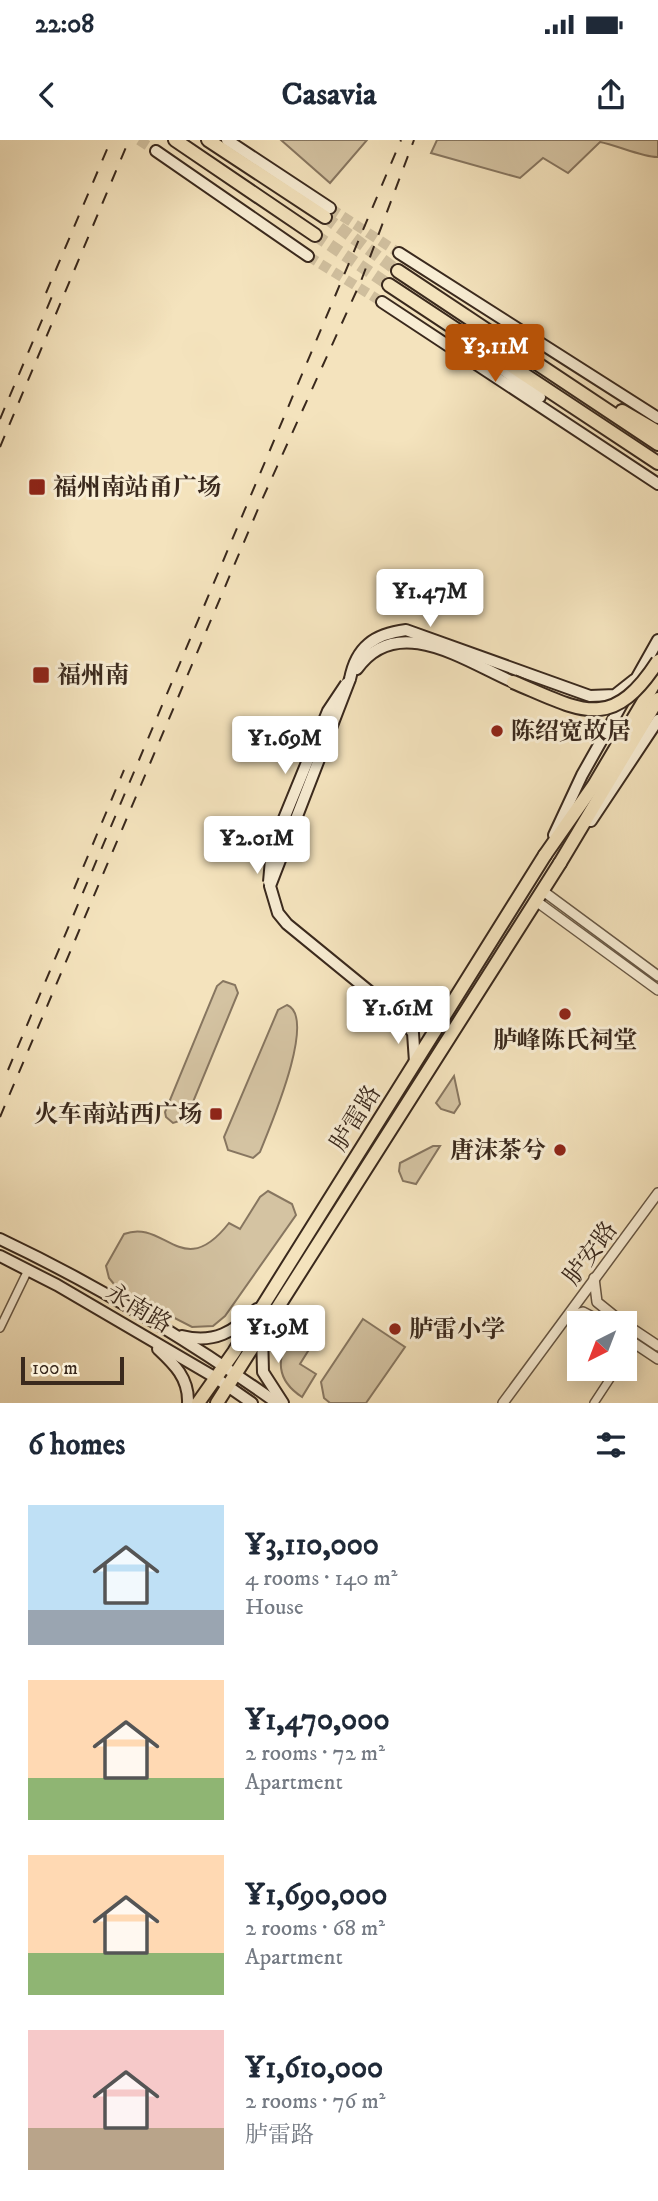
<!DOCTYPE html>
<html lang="en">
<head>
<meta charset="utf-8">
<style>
	:root { --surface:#fff; --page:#f6f6f7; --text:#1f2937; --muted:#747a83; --accent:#b45309 }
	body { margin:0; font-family:"IM FELL DW Pica","Noto Serif SC",serif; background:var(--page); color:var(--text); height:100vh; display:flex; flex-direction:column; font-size:26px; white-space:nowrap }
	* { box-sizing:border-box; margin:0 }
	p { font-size:23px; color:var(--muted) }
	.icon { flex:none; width:38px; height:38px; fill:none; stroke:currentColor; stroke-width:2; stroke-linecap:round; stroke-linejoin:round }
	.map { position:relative; height:1263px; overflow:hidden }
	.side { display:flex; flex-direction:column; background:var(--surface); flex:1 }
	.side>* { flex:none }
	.needle { width:46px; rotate:222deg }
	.tools { position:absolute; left:567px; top:1171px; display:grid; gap:14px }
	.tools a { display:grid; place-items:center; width:70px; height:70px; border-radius:0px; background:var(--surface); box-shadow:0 4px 18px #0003; font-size:35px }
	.scale { position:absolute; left:21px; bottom:18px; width:103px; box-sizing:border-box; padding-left:7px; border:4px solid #3a291d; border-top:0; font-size:19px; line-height:24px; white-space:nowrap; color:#3a291d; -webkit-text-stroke:5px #f8edd4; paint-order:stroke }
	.price { position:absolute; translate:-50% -60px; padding:0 16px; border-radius:7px; background:#fff; color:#222; font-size:23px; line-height:46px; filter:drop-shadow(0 2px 4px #0008) }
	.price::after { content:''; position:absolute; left:50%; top:42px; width:21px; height:16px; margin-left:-10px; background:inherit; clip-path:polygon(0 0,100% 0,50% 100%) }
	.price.active { background:var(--accent); color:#fff }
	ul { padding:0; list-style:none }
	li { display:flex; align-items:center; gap:21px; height:175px; padding:0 28px }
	li span { display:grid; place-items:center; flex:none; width:196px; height:140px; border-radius:0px; color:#555 }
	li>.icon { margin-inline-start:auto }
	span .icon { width:84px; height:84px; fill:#fffc; stroke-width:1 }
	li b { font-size:30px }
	h2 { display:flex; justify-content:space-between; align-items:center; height:84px; padding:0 28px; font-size:30px }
	.status { display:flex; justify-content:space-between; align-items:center; height:49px; padding:0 35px; background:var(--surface); direction:ltr }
	.status svg { height:19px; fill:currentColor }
	header { display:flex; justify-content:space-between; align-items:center; height:91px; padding:0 28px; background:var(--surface); font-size:32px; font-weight:800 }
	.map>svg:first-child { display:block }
</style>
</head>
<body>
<div class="status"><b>22:08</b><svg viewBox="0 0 49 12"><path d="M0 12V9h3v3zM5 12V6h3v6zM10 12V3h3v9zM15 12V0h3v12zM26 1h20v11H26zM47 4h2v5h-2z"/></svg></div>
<header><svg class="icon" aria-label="back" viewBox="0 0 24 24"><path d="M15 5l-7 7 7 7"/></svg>Casavia<svg class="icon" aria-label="share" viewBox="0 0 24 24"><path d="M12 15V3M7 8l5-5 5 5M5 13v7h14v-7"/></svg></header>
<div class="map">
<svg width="658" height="1263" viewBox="0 0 658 1263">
	<rect width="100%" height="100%" fill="#f4e3bd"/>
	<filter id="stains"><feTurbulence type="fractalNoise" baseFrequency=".00286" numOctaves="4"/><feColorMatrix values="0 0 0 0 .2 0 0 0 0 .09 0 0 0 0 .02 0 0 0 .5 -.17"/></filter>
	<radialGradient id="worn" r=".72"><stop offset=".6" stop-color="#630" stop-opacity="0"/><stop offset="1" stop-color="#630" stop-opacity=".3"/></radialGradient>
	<g fill="#d4c3a2" stroke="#877660" stroke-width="2">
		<polygon points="281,0 367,0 330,43"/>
		<path d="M437 0H658V17C645 18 616 5 600 2L568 33 543 18 520 38 431 13Z"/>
		<polygon points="223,841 235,845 238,853 186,979 173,983 166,977 165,972 217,846"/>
		<path d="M287 865C318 877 269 989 260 1012L253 1018 228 1010 224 997 278 870Z"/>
		<polygon points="454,936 460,964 454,973 441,969 436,963"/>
		<polygon points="433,1006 440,1006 416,1044 403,1041 399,1031 400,1023"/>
		<path d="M268 1051 292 1064 296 1075 225 1176 213 1186 192 1187 118 1149 109 1138 106 1126 124 1094C165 1078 182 1143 229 1083L240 1089 260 1057Z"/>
		<polygon points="363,1179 405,1207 366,1263 330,1263 324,1258 321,1242"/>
		<path d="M291 1194 315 1200 300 1224 316 1234 302 1257C276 1240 276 1219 291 1194Z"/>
	</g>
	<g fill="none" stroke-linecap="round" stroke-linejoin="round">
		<g stroke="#cfbe9d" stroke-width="10" stroke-dasharray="10 5" stroke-linecap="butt">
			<polyline points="139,0 156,11"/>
			<polyline points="330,68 399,113"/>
			<polyline points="308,116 382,162"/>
		</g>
		<g stroke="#cfbe9d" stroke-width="12" stroke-dasharray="12 6" stroke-linecap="butt">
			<polyline points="325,77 398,131"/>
			<polyline points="315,95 389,145"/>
		</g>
		<defs>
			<g id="minor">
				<polyline points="0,1188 28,1130"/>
				<polyline points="625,1218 635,1203"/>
				<polyline points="594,1263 617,1228"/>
			</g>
			<g id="tertiary">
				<polyline points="543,751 658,836"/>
				<polyline points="536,761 658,850"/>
				<polyline points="594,1138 597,1162 623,1183"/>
				<polyline points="569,1176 583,1172 604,1183"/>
				<polyline points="625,1184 658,1206"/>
				<polyline points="625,1197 658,1219"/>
				<polyline points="503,1263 658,1053"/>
			</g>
			<g id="secondary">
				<polyline points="227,0 330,68"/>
				<polyline points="156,11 308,116"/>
				<polyline points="399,113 658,278"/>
				<polyline points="382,162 658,344"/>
				<polyline points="468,204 540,257"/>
				<path d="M357 529C397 472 465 521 513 542"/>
				<path d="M350 539C356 507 374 494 406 490L590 556 615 555 634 540"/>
				<polyline points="591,681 658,580"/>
				<polyline points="554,695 582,635 658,500"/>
				<polyline points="402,878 413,893 415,922"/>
				<path d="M0 1099C97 1145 190 1201 277 1263"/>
				<polyline points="0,1116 57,1145 216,1238 252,1263"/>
				<polyline points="262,1192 263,1232 283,1263"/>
				<path d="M182 1196C214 1204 234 1192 257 1169"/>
				<path d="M158 1209C174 1224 189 1238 188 1263"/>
			</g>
			<g id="primary">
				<polyline points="198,1263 234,1212 545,715"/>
				<polyline points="217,1263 560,723"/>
			</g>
			<g id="trunk">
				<polyline points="175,0 315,95"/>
				<polyline points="208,0 325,77"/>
				<polyline points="398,131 658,304"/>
				<polyline points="389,145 658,323"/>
				<polyline points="622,271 658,292"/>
				<polyline points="545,715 594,645 658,537"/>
				<polyline points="560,723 658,559"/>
			</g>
		</defs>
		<use href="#minor" stroke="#685845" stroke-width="10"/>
		<use href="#tertiary" stroke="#685845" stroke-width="12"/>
		<use href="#secondary" stroke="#3a291d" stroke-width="14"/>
		<use href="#primary" stroke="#3a291d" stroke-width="16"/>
		<use href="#trunk" stroke="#3a291d" stroke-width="16"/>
		<use href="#minor" stroke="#f8edd4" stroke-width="7"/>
		<use href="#tertiary" stroke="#f8edd4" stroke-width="9"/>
		<use href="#secondary" stroke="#f8edd4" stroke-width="10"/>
		<use href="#primary" stroke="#f4e3bd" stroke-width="12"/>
		<use href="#trunk" stroke="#f4e3bd" stroke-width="12"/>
		<g stroke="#3a291d" stroke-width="2" stroke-dasharray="12 12" stroke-linecap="butt">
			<polyline points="46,153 111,0"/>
			<polyline points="0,279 56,147"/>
			<polyline points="0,307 129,0"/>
			<polyline points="74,749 124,630"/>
			<polyline points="8,930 401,0"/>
			<polyline points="0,977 261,362 361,141 414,0"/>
		</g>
		<defs>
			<g id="secondary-bridge">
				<polyline points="350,539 270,746 278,773 287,784 402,878"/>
				<polyline points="269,742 272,708 328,571 346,544"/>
			</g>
			<path id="trunk-bridge" d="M513 542C580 570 611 594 658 521"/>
		</defs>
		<use href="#secondary-bridge" stroke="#3a291d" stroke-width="14" stroke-linecap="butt"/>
		<use href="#trunk-bridge" stroke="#3a291d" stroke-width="16" stroke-linecap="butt"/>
		<use href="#secondary-bridge" stroke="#f8edd4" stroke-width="10"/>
		<use href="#trunk-bridge" stroke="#f4e3bd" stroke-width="12"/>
	</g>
	<g fill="#8f2418" stroke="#f8edd4" stroke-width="2.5">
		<rect x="28" y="338" width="18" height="18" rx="3.5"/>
		<rect x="32" y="526" width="18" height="18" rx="3.5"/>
		<circle cx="497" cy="591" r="7"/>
		<circle cx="565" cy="874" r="7"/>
		<rect x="209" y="967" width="14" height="14" rx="3.5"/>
		<circle cx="560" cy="1010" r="7"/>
		<circle cx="395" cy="1189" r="7"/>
	</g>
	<g text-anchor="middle" stroke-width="6" stroke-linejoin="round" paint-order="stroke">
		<g font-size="24" font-weight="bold" fill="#3a291d" stroke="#f8edd4" text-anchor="start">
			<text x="53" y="355">福州南站甬广场</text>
			<text x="57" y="543">福州南</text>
			<text x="511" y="599">陈绍宽故居</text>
			<text x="565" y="908" text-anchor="middle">胪峰陈氏祠堂</text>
			<text x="202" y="982" text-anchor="end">火车南站西广场</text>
			<text x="546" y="1018" text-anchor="end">唐沫茶兮</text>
			<text x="409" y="1197">胪雷小学</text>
		</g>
		<g font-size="24" fill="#3a291d" stroke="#f8edd4">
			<text transform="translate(355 978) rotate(-58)" y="8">胪雷路</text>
			<text transform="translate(590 1113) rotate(-53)" y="8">胪安路</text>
			<text transform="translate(139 1168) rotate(31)" y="8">永南路</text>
		</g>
	</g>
	<rect width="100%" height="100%" filter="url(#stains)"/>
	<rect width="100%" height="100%" fill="url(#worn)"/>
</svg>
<div class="tools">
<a><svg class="needle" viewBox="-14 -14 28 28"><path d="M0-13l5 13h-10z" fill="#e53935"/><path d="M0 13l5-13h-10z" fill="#747a83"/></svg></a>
</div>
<div class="scale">100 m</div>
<b class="price active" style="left:495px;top:244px">¥3.11M</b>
<b class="price" style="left:430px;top:489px">¥1.47M</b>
<b class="price" style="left:285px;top:636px">¥1.69M</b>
<b class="price" style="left:257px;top:736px">¥2.01M</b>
<b class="price" style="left:398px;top:906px">¥1.61M</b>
<b class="price" style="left:278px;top:1225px">¥1.9M</b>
</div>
<section class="side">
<h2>6 homes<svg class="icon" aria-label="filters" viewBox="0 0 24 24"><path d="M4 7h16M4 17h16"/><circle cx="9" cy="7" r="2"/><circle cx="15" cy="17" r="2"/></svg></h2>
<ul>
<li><span style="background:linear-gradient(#bfe0f5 75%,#9aa5b1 0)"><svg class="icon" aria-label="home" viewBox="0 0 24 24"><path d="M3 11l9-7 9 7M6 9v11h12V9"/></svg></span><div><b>¥3,110,000</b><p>4 rooms · 140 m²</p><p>House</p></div></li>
<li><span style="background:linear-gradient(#ffd9b3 70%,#8fb573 0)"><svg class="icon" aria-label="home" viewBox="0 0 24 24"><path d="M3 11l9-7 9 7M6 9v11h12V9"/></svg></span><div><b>¥1,470,000</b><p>2 rooms · 72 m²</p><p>Apartment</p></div></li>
<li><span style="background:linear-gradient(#ffd9b3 70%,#8fb573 0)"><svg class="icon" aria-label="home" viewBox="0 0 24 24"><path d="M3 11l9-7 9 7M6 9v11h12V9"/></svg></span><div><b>¥1,690,000</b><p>2 rooms · 68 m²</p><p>Apartment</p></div></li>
<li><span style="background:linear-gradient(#f6c9c9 70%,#b9a48a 0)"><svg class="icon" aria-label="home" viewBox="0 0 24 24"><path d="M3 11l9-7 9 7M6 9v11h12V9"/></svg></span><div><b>¥1,610,000</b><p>2 rooms · 76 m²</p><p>胪雷路</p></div></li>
</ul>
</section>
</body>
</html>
